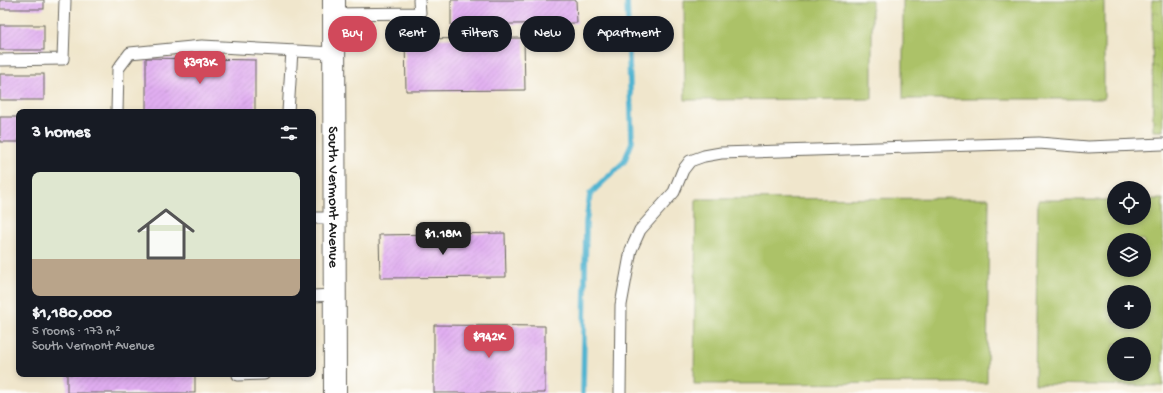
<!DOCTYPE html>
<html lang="en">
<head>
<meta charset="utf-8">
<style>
	:root { --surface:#171b24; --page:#20242c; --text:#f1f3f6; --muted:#9ea1a6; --accent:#d1495b }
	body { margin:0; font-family:"Gochi Hand",sans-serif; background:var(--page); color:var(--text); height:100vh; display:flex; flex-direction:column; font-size:15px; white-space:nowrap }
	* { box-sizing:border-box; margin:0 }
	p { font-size:13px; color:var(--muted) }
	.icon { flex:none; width:22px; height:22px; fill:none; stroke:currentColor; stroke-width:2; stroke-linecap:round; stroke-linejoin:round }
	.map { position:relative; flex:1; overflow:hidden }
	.panel { position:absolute; left:16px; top:109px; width:300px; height:268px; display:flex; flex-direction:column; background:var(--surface); border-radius:8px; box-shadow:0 2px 6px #0003 }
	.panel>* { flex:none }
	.banner { position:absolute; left:328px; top:16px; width:380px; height:36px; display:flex; gap:8px }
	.fabs { position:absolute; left:1107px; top:181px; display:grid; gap:8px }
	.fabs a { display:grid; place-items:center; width:44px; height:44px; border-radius:50%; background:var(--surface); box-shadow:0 2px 6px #0003; font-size:20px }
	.price { position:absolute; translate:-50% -34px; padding:0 9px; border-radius:8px; background:var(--accent); color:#fff; font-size:13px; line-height:26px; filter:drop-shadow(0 1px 2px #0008) }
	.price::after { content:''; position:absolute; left:50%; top:24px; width:12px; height:9px; margin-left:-6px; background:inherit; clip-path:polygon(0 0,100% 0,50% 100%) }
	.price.selected { background:#222; color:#fff }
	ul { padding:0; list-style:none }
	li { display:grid; align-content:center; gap:8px; height:212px; padding:0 16px }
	li span { display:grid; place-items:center; height:124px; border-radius:8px; color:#555 }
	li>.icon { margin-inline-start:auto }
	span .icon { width:72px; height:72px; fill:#fffc; stroke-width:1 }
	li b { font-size:17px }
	h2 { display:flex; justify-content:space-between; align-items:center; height:48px; padding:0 16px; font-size:17px }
	.tag { padding:0 14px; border-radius:18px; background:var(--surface); box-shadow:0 2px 6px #0003; font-size:14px; line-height:36px }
	.tag.selected { background:var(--accent); color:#fff }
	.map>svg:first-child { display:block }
</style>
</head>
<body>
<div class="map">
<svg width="1163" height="393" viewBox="0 0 1163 393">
	<defs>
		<pattern id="park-crowns" width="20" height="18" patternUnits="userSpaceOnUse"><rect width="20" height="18" fill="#acc267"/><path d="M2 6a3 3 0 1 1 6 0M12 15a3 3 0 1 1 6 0" fill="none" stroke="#93a659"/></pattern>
		<pattern id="building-hatch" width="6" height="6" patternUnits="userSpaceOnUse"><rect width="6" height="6" fill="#e1aef1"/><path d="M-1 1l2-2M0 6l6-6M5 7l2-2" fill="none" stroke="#c095ce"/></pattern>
	</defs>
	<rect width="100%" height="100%" fill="#fdfcf7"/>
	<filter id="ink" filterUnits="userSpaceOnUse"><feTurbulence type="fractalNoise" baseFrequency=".025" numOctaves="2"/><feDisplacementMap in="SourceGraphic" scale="8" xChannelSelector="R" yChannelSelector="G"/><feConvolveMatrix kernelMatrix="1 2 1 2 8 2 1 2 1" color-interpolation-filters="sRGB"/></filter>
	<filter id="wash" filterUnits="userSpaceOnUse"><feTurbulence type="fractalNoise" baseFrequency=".012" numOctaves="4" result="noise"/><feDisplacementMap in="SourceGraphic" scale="16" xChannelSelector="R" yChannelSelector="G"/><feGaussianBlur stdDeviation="0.9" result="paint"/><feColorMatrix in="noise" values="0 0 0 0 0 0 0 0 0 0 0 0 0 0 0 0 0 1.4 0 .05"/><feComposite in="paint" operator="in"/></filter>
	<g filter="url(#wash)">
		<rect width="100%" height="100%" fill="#f0e6cc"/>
		<g fill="#acc267" stroke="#646f42" fill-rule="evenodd">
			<polygon points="684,0 872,0 872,99 685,100"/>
			<rect x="903" y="0" width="201" height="99"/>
			<polygon points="989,198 987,383 694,384 696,199"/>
			<path d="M1144 199H1163V386L1035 384 1038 200H1114V218H1144ZM1114 240H1144V270H1114ZM1114 292H1144V322H1114ZM1114 344H1144V374H1114Z"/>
		</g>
		<polygon fill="url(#park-crowns)" stroke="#646f42" points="1152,0 1163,0 1163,131 1153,131"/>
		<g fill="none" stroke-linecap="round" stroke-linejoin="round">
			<polyline stroke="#51b4d0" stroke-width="5.5" points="583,393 586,222 590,194 624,162 632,142 627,0"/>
		</g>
		<g id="blocks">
			<g fill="url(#building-hatch)">
				<rect x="0" y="0" width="44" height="9"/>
				<polygon points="451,0 576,0 577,23 451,25"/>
				<rect x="0" y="25" width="44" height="25"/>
				<polygon points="524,38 525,90 406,91 405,39"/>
				<polygon points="146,58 255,60 255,112 146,112"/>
				<rect x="0" y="74" width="44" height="26"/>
				<rect x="0" y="117" width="19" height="25"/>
				<polygon points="505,233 506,277 380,278 379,235"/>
				<polygon points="434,325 545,326 545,393 434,393"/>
				<rect x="67" y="374" width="128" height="19"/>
			</g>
		</g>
	</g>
	<g filter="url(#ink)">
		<use href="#blocks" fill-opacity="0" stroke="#66635a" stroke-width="1"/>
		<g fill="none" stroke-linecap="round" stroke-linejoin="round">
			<defs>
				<g id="service">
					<polyline points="334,14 420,13 419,0"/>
					<polyline points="0,60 63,59 65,0"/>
					<polyline points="117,112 118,69 130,53 202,46 334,53"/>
					<polyline points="288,112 292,51"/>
					<polyline points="313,218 335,218"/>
					<polyline points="313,296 335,295"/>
					<polyline points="238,375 264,374"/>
					<polyline points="620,393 621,305 631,250 640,230 674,192 683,170 690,161 704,156 721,153 1039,143 1088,147 1163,144"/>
				</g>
				<g id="minor">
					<path id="s1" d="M334 0 335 393"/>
				</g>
			</defs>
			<use href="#service" stroke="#66635a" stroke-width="13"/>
			<use href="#minor" stroke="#66635a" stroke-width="24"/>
			<use href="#service" stroke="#fff" stroke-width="11"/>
			<use href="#minor" stroke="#fff" stroke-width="22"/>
		</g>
	</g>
	<g text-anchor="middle" stroke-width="3" stroke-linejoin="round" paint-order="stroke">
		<g font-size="15" fill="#1c1c1c" stroke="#fdfcf7">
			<text dy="5" stroke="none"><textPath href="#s1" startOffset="197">South Vermont Avenue</textPath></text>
		</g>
	</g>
</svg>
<div class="fabs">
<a><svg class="icon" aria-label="locate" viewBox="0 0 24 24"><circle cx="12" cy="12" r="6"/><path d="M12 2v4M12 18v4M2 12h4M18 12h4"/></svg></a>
<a><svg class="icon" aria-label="layers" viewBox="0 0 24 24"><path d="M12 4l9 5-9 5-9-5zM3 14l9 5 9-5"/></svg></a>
<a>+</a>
<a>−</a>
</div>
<b class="price" style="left:200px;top:85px">$393K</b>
<b class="price selected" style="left:443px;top:256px">$1.18M</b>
<b class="price" style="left:489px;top:359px">$942K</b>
<div class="banner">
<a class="tag selected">Buy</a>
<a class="tag">Rent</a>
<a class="tag">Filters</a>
<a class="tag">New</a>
<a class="tag">Apartment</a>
</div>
<section class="panel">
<h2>3 homes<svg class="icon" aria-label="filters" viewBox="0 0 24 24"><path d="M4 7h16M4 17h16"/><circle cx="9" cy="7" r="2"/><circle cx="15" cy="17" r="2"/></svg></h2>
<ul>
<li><span style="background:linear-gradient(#dfe7d0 70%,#b9a48a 0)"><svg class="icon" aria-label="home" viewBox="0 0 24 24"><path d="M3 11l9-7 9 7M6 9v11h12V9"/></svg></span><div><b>$1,180,000</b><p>5 rooms · 173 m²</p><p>South Vermont Avenue</p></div></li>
</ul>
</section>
</div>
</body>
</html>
